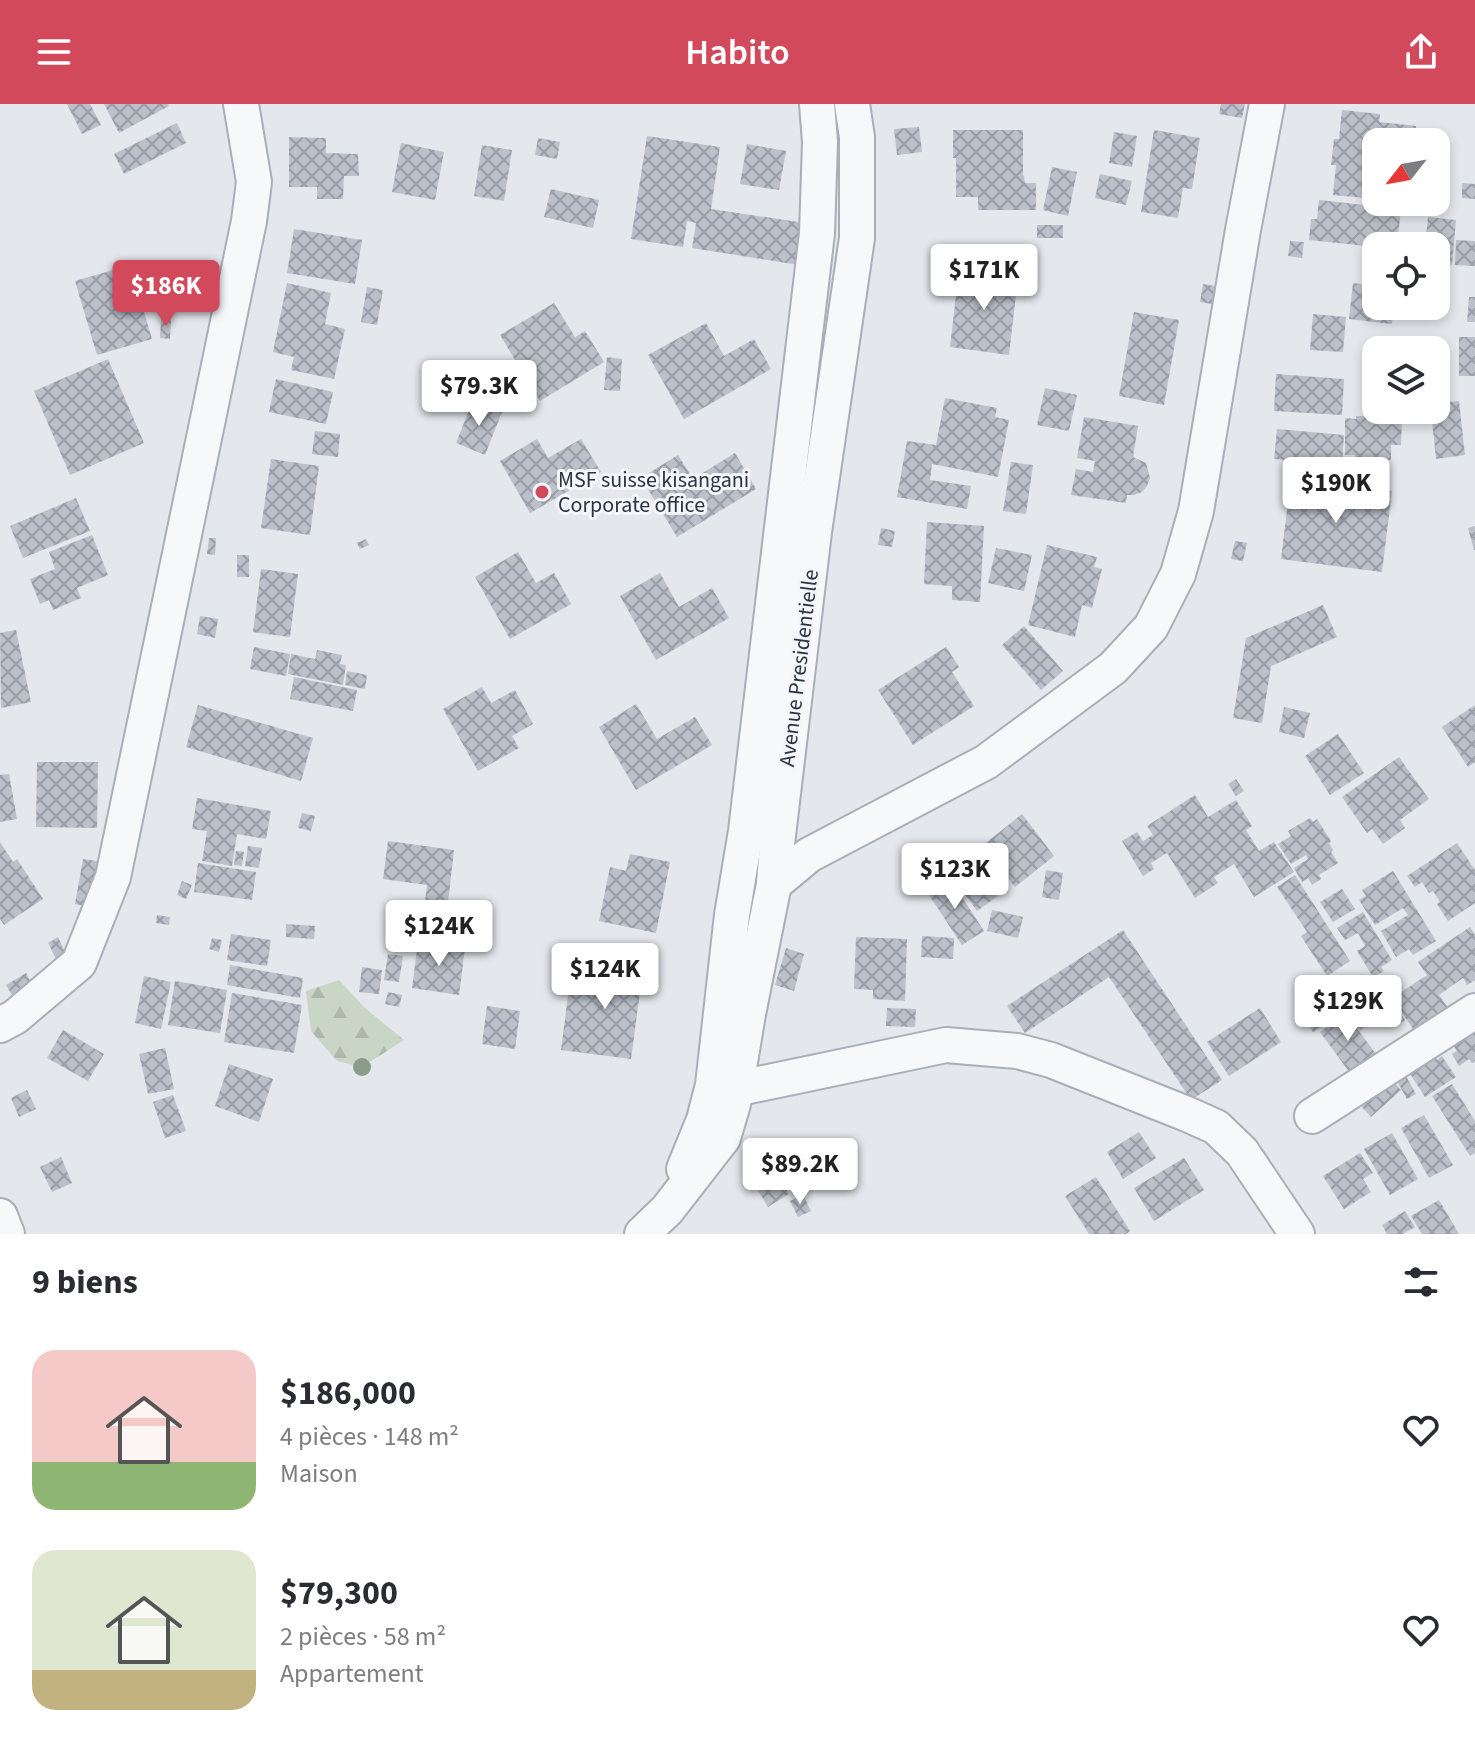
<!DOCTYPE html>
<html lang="fr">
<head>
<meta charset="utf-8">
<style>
	:root { --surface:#fff; --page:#f7f7f7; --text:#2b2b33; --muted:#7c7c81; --accent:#d1495b }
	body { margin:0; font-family:"Source Sans 3",sans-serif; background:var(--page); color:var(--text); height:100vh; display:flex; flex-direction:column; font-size:30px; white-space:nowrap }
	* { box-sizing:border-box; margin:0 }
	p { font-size:26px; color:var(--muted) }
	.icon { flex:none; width:44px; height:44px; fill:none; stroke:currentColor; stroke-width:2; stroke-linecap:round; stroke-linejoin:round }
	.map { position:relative; height:1130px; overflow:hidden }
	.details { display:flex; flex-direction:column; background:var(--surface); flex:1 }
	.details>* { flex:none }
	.needle { width:52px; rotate:239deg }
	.tools { position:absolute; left:1362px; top:24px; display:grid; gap:16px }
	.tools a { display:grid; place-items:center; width:88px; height:88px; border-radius:16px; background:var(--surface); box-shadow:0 4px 12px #0003; font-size:40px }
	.price { position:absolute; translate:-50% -68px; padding:0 18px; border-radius:8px; background:#fff; color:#222; font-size:26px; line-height:52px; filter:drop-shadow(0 2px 4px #0008) }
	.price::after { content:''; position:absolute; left:50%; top:48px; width:24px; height:18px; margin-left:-12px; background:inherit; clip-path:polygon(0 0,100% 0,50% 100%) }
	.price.current { background:var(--accent); color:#fff }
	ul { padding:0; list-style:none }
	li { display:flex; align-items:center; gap:24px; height:200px; padding:0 32px }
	li span { display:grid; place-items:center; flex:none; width:224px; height:160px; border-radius:24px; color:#555 }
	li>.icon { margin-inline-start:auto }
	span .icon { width:96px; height:96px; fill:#fffc; stroke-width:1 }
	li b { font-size:34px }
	h2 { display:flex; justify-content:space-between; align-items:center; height:96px; padding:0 32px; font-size:34px }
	header { display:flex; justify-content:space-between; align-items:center; height:104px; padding:0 32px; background:var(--accent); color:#fff; font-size:36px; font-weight:600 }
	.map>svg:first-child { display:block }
</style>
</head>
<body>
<header><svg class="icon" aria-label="menu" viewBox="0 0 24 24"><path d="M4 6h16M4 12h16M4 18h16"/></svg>Habito<svg class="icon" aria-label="share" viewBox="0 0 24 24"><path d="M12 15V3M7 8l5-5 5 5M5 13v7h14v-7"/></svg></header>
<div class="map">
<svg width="1475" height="1130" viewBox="0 0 1475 1130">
	<defs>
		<pattern id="forest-firs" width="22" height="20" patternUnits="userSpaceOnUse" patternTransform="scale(2)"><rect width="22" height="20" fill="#c9d6c5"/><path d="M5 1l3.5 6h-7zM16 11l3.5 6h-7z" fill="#adb8ab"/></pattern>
		<pattern id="building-cross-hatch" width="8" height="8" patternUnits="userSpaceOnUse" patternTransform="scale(2)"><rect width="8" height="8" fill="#bbc0ca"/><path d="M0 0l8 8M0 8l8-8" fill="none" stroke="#989da6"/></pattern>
	</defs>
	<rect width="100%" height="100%" fill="#e4e7ec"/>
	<polygon fill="url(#forest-firs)" points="339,876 365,904 404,936 362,963 337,957 311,927 306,887"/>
	<g fill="url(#building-cross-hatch)">
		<polygon points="67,0 90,0 101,21 82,30"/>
		<polygon points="104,0 168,0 169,2 119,29"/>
		<polygon points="1221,0 1245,0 1242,14 1219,10"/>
		<polygon points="1342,6 1380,10 1379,18 1416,22 1415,38 1376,38 1376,95 1333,91 1336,61 1331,61 1334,35 1339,35"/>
		<polygon points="177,19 186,39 124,70 114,50"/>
		<polygon points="919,23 922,48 897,51 894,25"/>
		<polygon points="953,26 1023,26 1023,71 1024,72 1025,79 1036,79 1036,106 978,106 978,93 956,93 956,54 953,54"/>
		<polygon points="1154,26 1200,34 1192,85 1183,84 1178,114 1141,108"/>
		<polygon points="1114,28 1137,32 1132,63 1109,59"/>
		<polygon points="647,32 720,43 711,105 805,119 799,161 692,144 696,119 687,117 683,143 631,135"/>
		<polygon points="289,33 326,34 326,49 358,50 359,72 344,72 343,95 317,95 317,83 289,83"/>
		<polygon points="538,34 560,38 557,55 535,51"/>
		<polygon points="401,39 444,48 435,96 392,88"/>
		<polygon points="747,40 786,47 779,86 740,80"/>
		<polygon points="482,41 512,46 504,97 474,92"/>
		<polygon points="1052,63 1077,68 1068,112 1043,106"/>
		<polygon points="1100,70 1132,77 1126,101 1095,94"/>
		<polygon points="1462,79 1475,80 1475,95 1462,94"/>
		<polygon points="551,85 599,96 593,124 544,113"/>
		<polygon points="1319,96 1401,105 1397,142 1376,143 1309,136 1311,115 1317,115"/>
		<polygon points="1428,113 1456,116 1452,161 1436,159 1436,142 1425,142"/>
		<rect x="1037" y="121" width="26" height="13"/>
		<polygon points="294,125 362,136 355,180 287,169"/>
		<polygon points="1456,136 1475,137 1475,162 1455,161"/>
		<polygon points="1290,137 1304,138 1302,154 1288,152"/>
		<polygon points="130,161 152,235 97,251 75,177"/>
		<polygon points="959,166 1018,173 1009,251 950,243"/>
		<polygon points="287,179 331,189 325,220 345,225 334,275 291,266 294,253 273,248"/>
		<polygon points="1353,179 1376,182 1376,202 1394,202 1392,220 1349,215"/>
		<polygon points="1203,180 1220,183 1217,201 1200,198"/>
		<polygon points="367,183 383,186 377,221 361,218"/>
		<polygon points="1469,193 1475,193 1475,218 1467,218"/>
		<polygon points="554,199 575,233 585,227 604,258 540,297 500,231"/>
		<polygon points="1134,208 1179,216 1164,301 1119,292"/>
		<polygon points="1313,210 1346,213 1343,248 1310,246"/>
		<polygon points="161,214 171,215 170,235 160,234"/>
		<polygon points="706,219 724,252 754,235 771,265 684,315 648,251"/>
		<rect x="1459" y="233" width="16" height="39"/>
		<polygon points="607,253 622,255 620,287 604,286"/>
		<polygon points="108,255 144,339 70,371 34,287"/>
		<polygon points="1276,270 1344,275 1342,311 1274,307"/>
		<polygon points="276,275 333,288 326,320 269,308"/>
		<polygon points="1045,284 1077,291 1069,327 1037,321"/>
		<polygon points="945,294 997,304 995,313 1009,316 998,373 932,360 930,376 971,382 967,405 897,393 907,337 936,341"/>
		<polygon points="473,296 502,308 485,351 456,339"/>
		<polygon points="1459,297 1465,351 1436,355 1431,306 1436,306 1436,299"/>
		<polygon points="1356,312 1402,313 1401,341 1391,341 1391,356 1355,356 1355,351 1345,351 1345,314 1356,315"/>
		<polygon points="1084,313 1138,322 1133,353 1146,359 1150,374 1147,382 1142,388 1134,391 1127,391 1126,399 1071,391 1076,365 1093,368 1095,357 1077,354"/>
		<polygon points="1277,325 1344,331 1342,361 1274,355"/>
		<polygon points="315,327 340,330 338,353 312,350"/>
		<polygon points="537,335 548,354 581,335 601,368 530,409 500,357"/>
		<polygon points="735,349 756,385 677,433 641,374 678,351 693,375"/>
		<polygon points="271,355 319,362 310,431 261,424"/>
		<polygon points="1011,358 1033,361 1026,410 1003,407"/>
		<polygon points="1291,374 1392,387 1382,468 1281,455"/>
		<polygon points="76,394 90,427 23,454 10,422"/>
		<polygon points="927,418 984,422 980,498 952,496 952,482 924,480"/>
		<polygon points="1475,422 1475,446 1474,446 1468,424"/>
		<polygon points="881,424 895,427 892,443 878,441"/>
		<polygon points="92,431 108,471 77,484 81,494 53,506 49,496 40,500 30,475 55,465 49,448"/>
		<polygon points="209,434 216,434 215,451 207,450"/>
		<polygon points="366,435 369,441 360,445 357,439"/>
		<polygon points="1235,437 1247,439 1243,457 1231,455"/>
		<polygon points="1047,441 1097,453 1094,463 1102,465 1092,504 1082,501 1075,533 1028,521"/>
		<polygon points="996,444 1032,451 1024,487 988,479"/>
		<polygon points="518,448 536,479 554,469 571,500 510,535 475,473"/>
		<rect x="237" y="451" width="12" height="22"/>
		<polygon points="261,465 298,470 290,533 253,528"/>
		<polygon points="660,469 679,503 712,484 729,514 656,556 620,492"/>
		<polygon points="1323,501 1337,533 1271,562 1262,619 1233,614 1246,534"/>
		<polygon points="200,512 218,515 215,534 197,530"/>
		<polygon points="1024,522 1063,567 1041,586 1002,541"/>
		<polygon points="16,526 31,598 1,604 0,529"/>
		<polygon points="254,543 290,550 286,572 250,565"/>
		<polygon points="946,543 959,563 952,568 974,602 913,641 878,586"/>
		<polygon points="317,546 342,551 340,560 346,561 343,581 288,570 291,550 315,555"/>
		<polygon points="347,567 367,571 365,585 345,581"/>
		<polygon points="294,573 357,586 353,607 290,595"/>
		<polygon points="482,583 491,599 515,586 533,620 512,632 519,644 478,667 443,605"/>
		<polygon points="636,600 657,635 695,613 712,641 636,686 599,623"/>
		<polygon points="198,601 313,634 301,677 186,643"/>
		<polygon points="1475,601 1475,658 1468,663 1442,623"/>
		<polygon points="1284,603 1310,609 1304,634 1279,628"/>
		<polygon points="1338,630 1364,669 1330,691 1305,652"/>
		<polygon points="1399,653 1429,695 1400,716 1405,724 1383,740 1372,725 1367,729 1342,693"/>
		<polygon points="37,658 98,658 97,724 36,723"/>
		<polygon points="9,670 17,715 0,718 0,671"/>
		<polygon points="1236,675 1244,687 1236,692 1228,680"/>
		<polygon points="1195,691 1208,713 1236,696 1252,722 1246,726 1259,747 1274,738 1294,768 1254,793 1234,760 1214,773 1218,779 1195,794 1167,749 1151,759 1154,765 1143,772 1122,737 1137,728 1143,737 1153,731 1147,722"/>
		<polygon points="197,694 271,707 266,735 237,730 232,762 202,757 207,727 192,725"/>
		<polygon points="302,709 315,712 311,727 298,724"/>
		<polygon points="1022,710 1054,752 1015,783 982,742"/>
		<polygon points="1310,714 1313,718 1317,715 1331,737 1329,739 1333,746 1331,748 1338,759 1319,771 1321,775 1312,781 1308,774 1302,778 1294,764 1308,755 1306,751 1291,760 1278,740 1291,732 1288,727"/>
		<polygon points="388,737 454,746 446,816 423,813 427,781 383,775"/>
		<polygon points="0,738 13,758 17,755 43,795 4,821 0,815"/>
		<polygon points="1457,739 1475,766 1475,799 1448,817 1437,800 1440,798 1433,787 1429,789 1422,778 1415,783 1407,772"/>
		<polygon points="248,742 262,744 259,764 245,762"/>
		<polygon points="236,747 244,748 242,762 234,761"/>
		<polygon points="630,750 670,758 656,829 599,817 610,763 626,767"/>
		<polygon points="83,755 104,758 97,804 75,800"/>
		<polygon points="973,757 998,792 977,807 952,772"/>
		<polygon points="198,759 256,768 252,796 194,788"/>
		<polygon points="1046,766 1063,769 1059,796 1042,793"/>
		<polygon points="1393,767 1436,837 1413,851 1409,845 1396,853 1381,827 1408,811 1403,804 1375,821 1359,796 1366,792 1362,786"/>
		<polygon points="1295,771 1350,857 1327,872 1301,832 1307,828 1277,783"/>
		<polygon points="949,773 984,827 962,841 927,788"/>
		<polygon points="182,777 192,781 186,795 177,791"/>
		<polygon points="1342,785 1355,805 1333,818 1320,798"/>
		<polygon points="992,806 1023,813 1018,834 987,827"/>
		<polygon points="1363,808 1392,856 1381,863 1384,867 1373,873 1357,847 1365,842 1358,829 1345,836 1337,824"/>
		<polygon points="157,811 170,813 169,821 156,819"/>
		<polygon points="286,820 315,822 314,835 286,833"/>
		<polygon points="1470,823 1475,831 1475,876 1467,881 1463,874 1439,891 1451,908 1417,931 1392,894 1427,871 1418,858"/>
		<polygon points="1123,826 1222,976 1191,996 1109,873 1025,929 1007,902"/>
		<polygon points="231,830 271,836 267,862 227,856"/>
		<polygon points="922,832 954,834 953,855 921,853"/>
		<polygon points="58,833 69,856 59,861 48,839"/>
		<polygon points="856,833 907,835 905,897 873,895 873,886 854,885"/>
		<polygon points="212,834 222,836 219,848 209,845"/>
		<polygon points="418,838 465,844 459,891 412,884"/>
		<polygon points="786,844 804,850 794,887 775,881"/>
		<polygon points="388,850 403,852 399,878 384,876"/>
		<polygon points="599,852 644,858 631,955 561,946 569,884 594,888"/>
		<polygon points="230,861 303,874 300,894 227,881"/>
		<polygon points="362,863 382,866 379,890 359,888"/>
		<polygon points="26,869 32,880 12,891 6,881"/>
		<polygon points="1363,870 1375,890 1383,885 1395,904 1360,926 1347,906 1313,928 1301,909"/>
		<polygon points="144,872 171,878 161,925 135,919"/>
		<polygon points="175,877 227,886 220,929 168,921"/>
		<polygon points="388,888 402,891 399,903 385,900"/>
		<polygon points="232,889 302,901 294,949 224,938"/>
		<polygon points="487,902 520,907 515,945 482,940"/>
		<polygon points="887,904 916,905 915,923 886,922"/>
		<polygon points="1260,904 1281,938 1229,972 1207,938"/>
		<polygon points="1399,907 1405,916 1395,922 1389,914"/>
		<polygon points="1346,910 1376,950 1350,969 1320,928"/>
		<polygon points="1475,918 1475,957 1472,959 1469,955 1459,962 1452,950 1457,947 1449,935"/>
		<polygon points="63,926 104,950 88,977 47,954"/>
		<polygon points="165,944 174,985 148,990 139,950"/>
		<polygon points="1432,949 1437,956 1442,952 1456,973 1425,993 1409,968"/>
		<polygon points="229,960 273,975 259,1018 215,1002"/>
		<polygon points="1403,967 1416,990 1407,995 1394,972"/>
		<polygon points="1391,976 1401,986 1371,1013 1362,1003"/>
		<polygon points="1452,980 1475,1017 1475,1049 1470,1052 1432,992"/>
		<polygon points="27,986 36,1005 19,1013 11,994"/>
		<polygon points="173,991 186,1027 165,1034 153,998"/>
		<polygon points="1424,1011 1453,1061 1429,1074 1401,1024"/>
		<polygon points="1139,1028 1156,1054 1123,1075 1107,1048"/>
		<polygon points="1392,1029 1418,1075 1390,1091 1364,1045"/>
		<polygon points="825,1042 838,1062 800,1086 788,1067"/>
		<polygon points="1360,1049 1373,1069 1363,1075 1371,1088 1344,1105 1323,1072"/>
		<polygon points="61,1053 72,1079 52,1088 40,1063"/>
		<polygon points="1184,1054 1204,1086 1154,1117 1134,1084"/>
		<polygon points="779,1072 789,1090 768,1103 757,1085"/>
		<polygon points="1096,1073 1130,1127 1126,1130 1089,1130 1065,1092"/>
		<polygon points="803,1091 811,1107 798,1113 790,1097"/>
		<polygon points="1439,1096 1459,1130 1422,1130 1411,1112"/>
		<polygon points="1405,1107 1415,1123 1403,1130 1387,1130 1382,1121"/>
	</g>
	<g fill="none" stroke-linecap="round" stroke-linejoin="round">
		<defs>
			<g id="minor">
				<polyline points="774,780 809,751 986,658 1113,564 1151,523 1178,470 1196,407 1243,126 1267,0"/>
				<polyline points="0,921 15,913 79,859 113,773 249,117 254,78 241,0"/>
				<polyline points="735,985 946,941 1017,947 1051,956 1187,1010 1216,1023 1242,1048 1297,1130"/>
				<polyline points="1312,1012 1475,907"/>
				<polyline points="684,1065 704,1016 713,981 732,811 746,727 817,129 820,38 817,0"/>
				<polyline points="0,1112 7,1130"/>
				<polyline points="642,1130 667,1106 723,1034 733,1000 748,910 774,780 777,740 814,428 857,134 857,33 852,0"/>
			</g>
		</defs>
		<use href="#minor" stroke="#a9aeb7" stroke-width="38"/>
		<use href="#minor" stroke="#f7f8fa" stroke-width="34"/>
	</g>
	<circle fill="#899d89" cx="362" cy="963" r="9"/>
	<circle fill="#d1495b" stroke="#f4f6f9" stroke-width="3" cx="542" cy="388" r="8"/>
	<g text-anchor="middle" stroke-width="6" stroke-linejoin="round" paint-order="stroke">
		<g font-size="22" fill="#2b3445" stroke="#f4f6f9" text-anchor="start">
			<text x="558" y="383">MSF suisse kisangani<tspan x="558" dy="25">Corporate office</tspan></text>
		</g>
		<g font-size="22" fill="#2b3445" stroke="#f4f6f9">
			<text transform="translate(798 564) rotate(-83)" y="8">Avenue Presidentielle</text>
		</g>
	</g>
</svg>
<div class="tools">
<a><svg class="needle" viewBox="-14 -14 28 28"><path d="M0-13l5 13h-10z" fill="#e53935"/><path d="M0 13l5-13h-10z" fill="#7c7c81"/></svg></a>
<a><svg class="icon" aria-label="locate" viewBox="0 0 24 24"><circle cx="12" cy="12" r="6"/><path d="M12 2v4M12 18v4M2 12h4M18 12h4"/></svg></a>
<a><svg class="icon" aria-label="layers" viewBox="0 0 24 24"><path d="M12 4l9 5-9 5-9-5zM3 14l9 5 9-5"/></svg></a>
</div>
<b class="price" style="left:984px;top:208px">$171K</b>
<b class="price current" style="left:166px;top:224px">$186K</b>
<b class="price" style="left:479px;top:324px">$79.3K</b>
<b class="price" style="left:1336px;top:421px">$190K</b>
<b class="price" style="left:955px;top:807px">$123K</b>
<b class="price" style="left:439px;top:864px">$124K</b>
<b class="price" style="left:605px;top:907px">$124K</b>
<b class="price" style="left:1348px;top:939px">$129K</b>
<b class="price" style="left:800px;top:1102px">$89.2K</b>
</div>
<section class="details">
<h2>9 biens<svg class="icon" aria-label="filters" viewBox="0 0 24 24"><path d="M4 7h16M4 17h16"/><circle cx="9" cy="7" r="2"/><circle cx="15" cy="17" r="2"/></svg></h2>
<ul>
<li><span style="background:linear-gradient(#f6c9c9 70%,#8fb573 0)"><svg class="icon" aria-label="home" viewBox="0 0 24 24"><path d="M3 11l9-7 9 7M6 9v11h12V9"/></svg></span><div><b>$186,000</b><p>4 pièces · 148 m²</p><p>Maison</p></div><svg class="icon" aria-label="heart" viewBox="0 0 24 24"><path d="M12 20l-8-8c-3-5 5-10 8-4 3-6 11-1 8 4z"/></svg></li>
<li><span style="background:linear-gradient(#dfe7d0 75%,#c2b280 0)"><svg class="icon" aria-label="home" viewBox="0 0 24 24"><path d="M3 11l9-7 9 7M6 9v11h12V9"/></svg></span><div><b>$79,300</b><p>2 pièces · 58 m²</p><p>Appartement</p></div><svg class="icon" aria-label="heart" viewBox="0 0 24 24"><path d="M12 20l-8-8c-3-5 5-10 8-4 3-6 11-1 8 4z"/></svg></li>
</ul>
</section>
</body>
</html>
